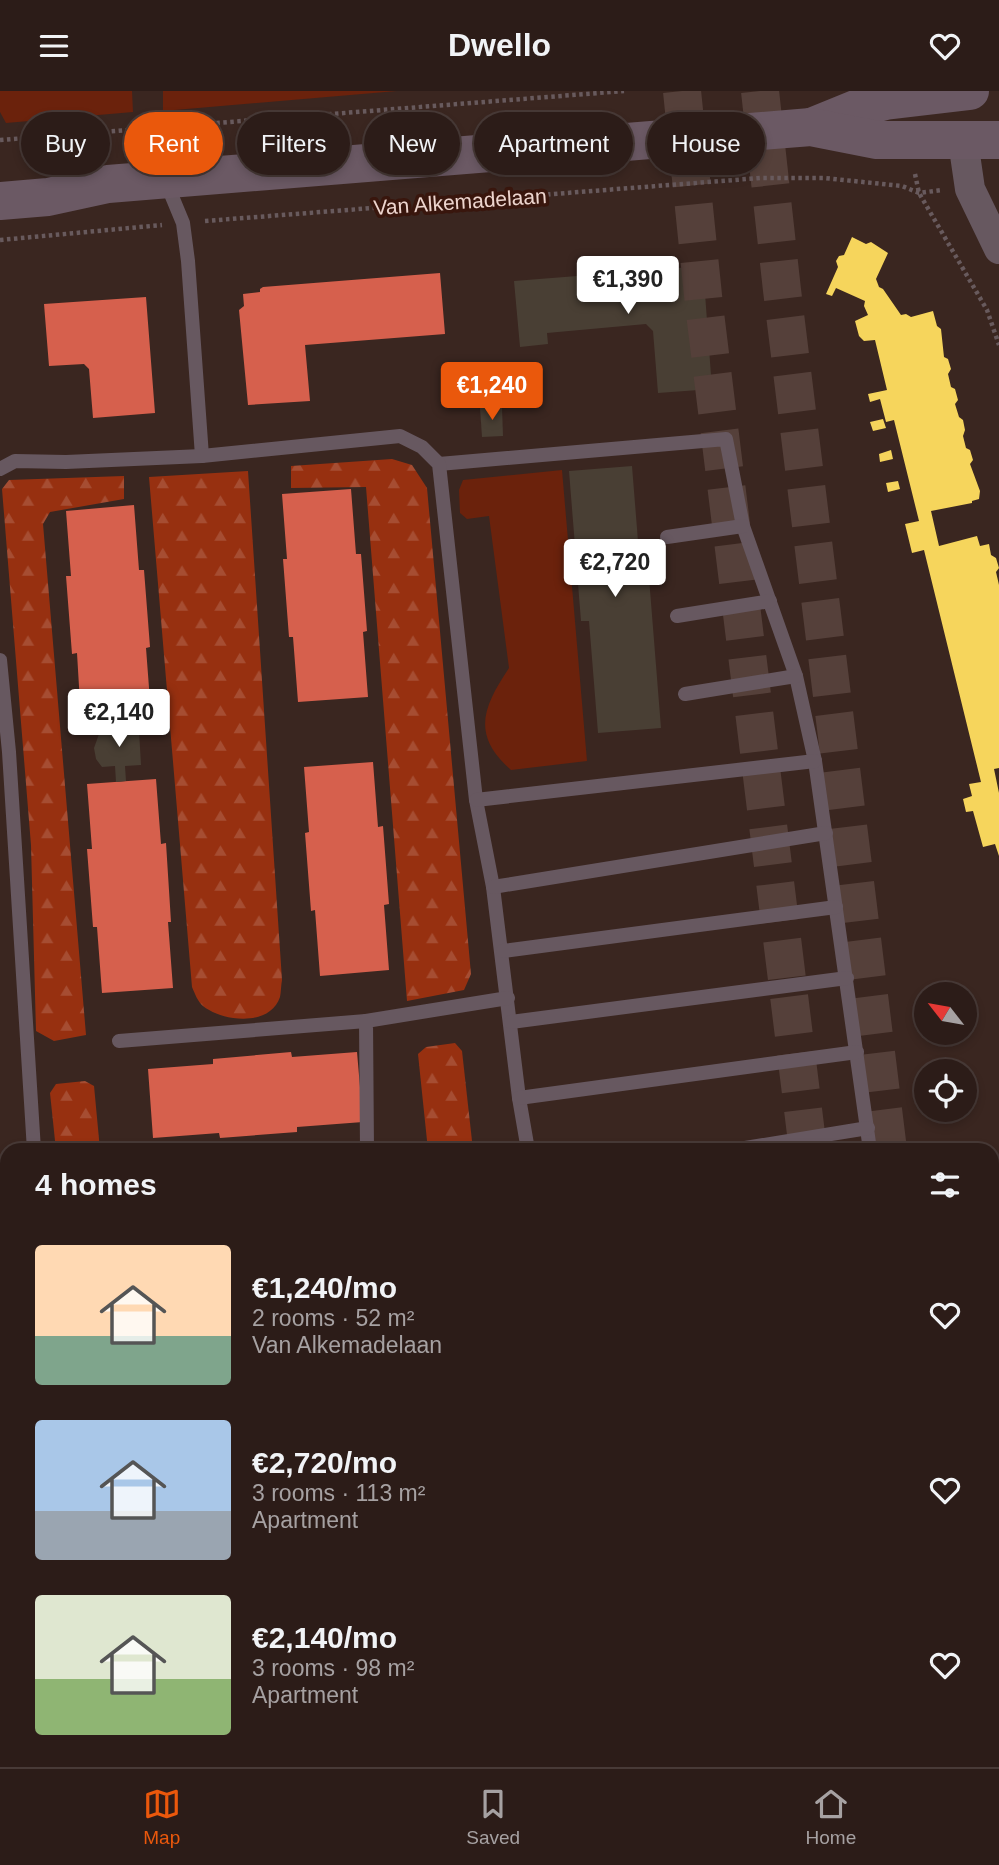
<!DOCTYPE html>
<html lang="en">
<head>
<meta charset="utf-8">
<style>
	:root { --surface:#2c1c18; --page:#382925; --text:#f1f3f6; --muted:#a6a1a2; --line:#483a37; --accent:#ea580c }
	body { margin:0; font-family:Arial,sans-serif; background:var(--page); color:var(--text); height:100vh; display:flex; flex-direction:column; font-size:26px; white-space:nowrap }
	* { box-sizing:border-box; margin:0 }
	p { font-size:23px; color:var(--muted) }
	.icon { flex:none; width:38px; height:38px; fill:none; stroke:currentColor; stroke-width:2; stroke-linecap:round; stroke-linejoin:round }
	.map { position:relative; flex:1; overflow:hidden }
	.details { position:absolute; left:0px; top:1052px; width:999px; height:625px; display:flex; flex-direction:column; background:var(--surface); border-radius:21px 21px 0 0; box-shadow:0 4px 10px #0003,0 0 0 2px var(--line) }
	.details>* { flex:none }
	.guide { position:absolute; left:21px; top:21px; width:957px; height:63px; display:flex; gap:14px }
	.needle { width:46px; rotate:301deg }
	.buttons { position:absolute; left:914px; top:891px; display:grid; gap:14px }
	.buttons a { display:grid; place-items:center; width:63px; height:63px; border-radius:50%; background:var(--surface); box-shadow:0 4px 10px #0003,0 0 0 2px var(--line); font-size:35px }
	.price { position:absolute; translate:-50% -60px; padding:0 16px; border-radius:7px; background:#fff; color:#222; font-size:23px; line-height:46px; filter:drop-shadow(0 2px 4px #0008) }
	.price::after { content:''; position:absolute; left:50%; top:42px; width:21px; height:16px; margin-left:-10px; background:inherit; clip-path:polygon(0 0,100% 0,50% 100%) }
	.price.current { background:var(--accent); color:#fff }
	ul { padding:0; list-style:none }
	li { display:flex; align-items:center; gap:21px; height:175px; padding:0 35px }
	li span { display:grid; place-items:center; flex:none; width:196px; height:140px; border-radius:7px; color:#555 }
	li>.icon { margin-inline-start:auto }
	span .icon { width:84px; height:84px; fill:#fffc; stroke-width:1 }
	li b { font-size:30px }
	h2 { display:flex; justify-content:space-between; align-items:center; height:84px; padding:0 35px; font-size:30px }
	.pill { padding:0 24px; border-radius:32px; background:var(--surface); box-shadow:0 4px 10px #0003,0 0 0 2px var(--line); font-size:24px; line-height:63px }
	.pill.current { background:var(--accent); color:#fff }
	header { display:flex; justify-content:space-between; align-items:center; height:91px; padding:0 35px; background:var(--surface); font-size:32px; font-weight:700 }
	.dock { display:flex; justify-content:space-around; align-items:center; height:98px; border-top:2px solid var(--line); background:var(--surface); font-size:19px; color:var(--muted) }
	.dock a { display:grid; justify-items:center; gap:4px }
	.dock .current { color:var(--accent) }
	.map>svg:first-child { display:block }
</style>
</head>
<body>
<header><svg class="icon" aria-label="menu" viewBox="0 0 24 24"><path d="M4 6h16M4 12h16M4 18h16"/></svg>Dwello<svg class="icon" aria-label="heart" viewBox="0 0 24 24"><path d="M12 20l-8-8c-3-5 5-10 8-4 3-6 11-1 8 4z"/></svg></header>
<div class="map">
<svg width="999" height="1676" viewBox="0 0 999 1676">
	<defs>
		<pattern id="forest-firs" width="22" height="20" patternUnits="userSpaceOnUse" patternTransform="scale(1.75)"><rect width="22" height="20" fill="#973010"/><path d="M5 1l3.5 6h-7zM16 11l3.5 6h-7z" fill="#a64d32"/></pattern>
	</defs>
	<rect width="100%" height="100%" fill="#3a2620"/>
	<g fill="#6b220c">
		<polygon points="0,0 132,0 133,21 6,32 0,21"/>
		<polygon points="163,0 397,0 163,20"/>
		<path d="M562 379 587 670 511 679C471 644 483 616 509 577L489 425 467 428 460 422 459 399 463 389Z"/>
	</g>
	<g fill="url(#forest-firs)">
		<polygon points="392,368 412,374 427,397 471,883 464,899 407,910 366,396 291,397 291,375"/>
		<path d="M248 380 282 889C281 894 281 901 280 906 270 936 223 931 203 915 198 911 195 903 192 896L149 386Z"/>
		<polygon points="124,385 124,408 50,421 43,433 86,944 54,950 36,940 31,754 2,398 9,389"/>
		<polygon points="455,952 462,960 473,1059 428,1059 418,963 426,956"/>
		<polygon points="85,990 94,995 100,1059 56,1059 50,1002 56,993"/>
	</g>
	<g fill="#f6d55c">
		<polygon points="852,146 866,153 871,151 888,162 876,188 879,196 883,198 901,224 906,223 911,226 933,220 937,235 941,238 944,266 948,268 951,278 948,283 951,296 955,298 958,309 955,313 959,326 963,329 965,339 963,345 966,357 970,359 973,369 970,373 980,400 979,408 972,410 972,412 931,420 939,455 977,445 980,455 989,453 991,464 996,467 999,477 996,481 999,494 999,677 994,678 999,702 999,765 995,753 983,756 973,720 966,721 963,708 972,705 969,693 981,691 924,459 912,462 905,433 919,430 894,329 886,331 880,308 870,311 868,303 887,299 875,249 864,250 859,245 855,230 868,224 864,215 865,210 836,197 832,205 826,203 838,176 836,170 839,165 844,164"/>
		<polygon points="883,328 886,337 873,340 870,331"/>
		<polygon points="891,359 893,368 880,371 879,363"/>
		<polygon points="898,390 900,398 888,401 886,392"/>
		<polygon points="992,1451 999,1451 999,1479 992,1480"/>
	</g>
	<g fill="#d6604d">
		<polygon points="440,182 445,243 305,254 310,310 248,314 239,219 244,215 243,203 260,201 260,198 263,196"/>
		<polygon points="146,206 155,322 93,327 89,278 84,273 49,275 44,213"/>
		<polygon points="351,398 356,463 361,463 367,540 363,541 368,606 298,611 293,546 289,546 283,468 287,468 282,403"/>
		<polygon points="134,414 139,479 144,479 150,556 146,557 151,623 81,629 77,562 72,563 66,485 71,485 66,420"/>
		<polygon points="373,671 378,736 383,735 389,813 384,814 389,879 320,885 315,819 311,820 305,742 309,741 304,676"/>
		<polygon points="156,688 161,753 166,752 171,831 168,831 173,897 102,902 97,836 93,836 87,758 92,758 87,693"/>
		<polygon points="291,961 292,966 357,961 363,1031 297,1036 297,1041 220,1047 219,1042 153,1047 148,978 213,973 213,968"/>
		<polygon points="255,1670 363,1670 363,1676 256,1676"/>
	</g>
	<g fill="#493f34">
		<polygon points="703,175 712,298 658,302 653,240 646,233 547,242 548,253 520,256 514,190"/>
		<polygon points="502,316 503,345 482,346 480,317"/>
		<polygon points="632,375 640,475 648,474 661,637 598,642 589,530 581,530 569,380"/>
		<polygon points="121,626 122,641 139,639 141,674 125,675 126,690 116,691 115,675 102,676 96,668 94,657 99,643 113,642 111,627"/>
		<polygon points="867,1670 927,1670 928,1676 868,1676"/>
	</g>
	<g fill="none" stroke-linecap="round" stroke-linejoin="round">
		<g stroke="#55403a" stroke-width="38" stroke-dasharray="38 19" stroke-linecap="butt">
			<polyline points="682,0 704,214 808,1059"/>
			<polyline points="760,0 782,199 888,1059"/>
			<polyline points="882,1670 883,1676"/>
			<polyline points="962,1670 963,1676"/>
		</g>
		<g stroke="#685a5d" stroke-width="4.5" stroke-dasharray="3.5 3.5" stroke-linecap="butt">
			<polyline points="0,49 624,0"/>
			<polyline points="915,83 919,102 987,219 999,254"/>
			<polyline points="205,130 760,87 824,87 902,95 919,102 942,99"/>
			<polyline points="0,149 162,134"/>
		</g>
		<g stroke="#675860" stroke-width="14">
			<polyline points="166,91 183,132 188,170 202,365"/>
			<polyline points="439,373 726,348 743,435 796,585 815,670 870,1059"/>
			<polyline points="0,378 15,370 66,371 202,365 400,345 422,356 439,373 476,709 493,796 519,1007 528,1059"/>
			<polyline points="667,446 743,435"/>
			<polyline points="677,525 770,510"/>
			<polyline points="0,569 9,661 34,1059"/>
			<polyline points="685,603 796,585"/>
			<polyline points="476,709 815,670"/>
			<polyline points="493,796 826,742"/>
			<polyline points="503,860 836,816"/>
			<polyline points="511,931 847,887"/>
			<polyline points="119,950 366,930"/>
			<polyline points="519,1007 857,961"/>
			<polyline points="367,1059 366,930 508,907"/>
			<polyline points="733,1059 868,1037"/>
			<polyline points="0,1186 7,1186"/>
			<polyline points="0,1464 7,1464"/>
			<polyline points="59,1670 59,1676"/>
			<polyline points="178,1670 178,1676"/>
			<polyline points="699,1670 700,1676"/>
			<polyline points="829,1670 830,1676"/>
		</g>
		<polyline stroke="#675860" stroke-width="30" points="963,50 970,98 999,158"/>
		<g stroke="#6b5964" stroke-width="38">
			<polyline points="811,36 858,17 885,10 970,0"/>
			<polyline points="0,110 48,106 108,93 811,36 877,49 999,49"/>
		</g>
	</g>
	<g text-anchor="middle" stroke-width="7" stroke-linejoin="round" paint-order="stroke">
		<g font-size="21" fill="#edd5ce" stroke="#39160d">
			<text transform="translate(460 111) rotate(-4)" y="7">Van Alkemadelaan</text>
		</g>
	</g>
</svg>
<div class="buttons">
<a><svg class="needle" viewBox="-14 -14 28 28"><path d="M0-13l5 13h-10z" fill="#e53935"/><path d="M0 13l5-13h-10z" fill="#a6a1a2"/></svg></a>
<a><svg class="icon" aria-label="locate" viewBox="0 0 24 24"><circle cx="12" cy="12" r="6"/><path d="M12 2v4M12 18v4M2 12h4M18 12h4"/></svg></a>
</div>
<b class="price" style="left:628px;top:225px">€1,390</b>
<b class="price current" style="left:492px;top:331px">€1,240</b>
<b class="price" style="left:615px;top:508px">€2,720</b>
<b class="price" style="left:119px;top:658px">€2,140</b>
<div class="guide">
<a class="pill">Buy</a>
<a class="pill current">Rent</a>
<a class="pill">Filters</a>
<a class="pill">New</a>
<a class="pill">Apartment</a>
<a class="pill">House</a>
</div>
<section class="details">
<h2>4 homes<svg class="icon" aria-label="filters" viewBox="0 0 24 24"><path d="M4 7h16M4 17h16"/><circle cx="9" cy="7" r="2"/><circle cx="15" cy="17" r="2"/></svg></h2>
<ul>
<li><span style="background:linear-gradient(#ffd9b3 65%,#7fa58c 0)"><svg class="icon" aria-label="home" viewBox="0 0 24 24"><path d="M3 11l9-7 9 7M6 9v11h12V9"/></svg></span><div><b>€1,240/mo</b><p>2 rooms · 52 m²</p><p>Van Alkemadelaan</p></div><svg class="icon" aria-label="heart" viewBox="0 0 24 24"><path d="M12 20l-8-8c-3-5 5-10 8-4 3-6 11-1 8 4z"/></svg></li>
<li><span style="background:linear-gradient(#a9c7e8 65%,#9aa5b1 0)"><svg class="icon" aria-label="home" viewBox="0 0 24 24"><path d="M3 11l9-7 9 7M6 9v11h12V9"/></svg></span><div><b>€2,720/mo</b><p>3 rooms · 113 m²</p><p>Apartment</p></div><svg class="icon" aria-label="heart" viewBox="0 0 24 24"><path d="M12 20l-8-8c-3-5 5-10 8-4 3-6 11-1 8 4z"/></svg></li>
<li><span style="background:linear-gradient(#dfe7d0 60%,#8fb573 0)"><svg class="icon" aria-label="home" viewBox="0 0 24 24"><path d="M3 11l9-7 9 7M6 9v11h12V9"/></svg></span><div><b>€2,140/mo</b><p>3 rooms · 98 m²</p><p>Apartment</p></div><svg class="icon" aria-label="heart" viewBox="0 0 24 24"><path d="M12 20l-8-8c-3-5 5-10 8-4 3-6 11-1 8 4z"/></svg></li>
</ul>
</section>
</div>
<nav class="dock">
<a class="current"><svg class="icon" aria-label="map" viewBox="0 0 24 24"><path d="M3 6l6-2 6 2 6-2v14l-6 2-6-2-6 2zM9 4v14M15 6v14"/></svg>Map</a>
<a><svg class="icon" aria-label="saved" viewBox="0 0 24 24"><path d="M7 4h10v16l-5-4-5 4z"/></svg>Saved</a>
<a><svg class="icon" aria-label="home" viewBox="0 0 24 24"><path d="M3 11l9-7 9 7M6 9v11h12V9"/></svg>Home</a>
</nav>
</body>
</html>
